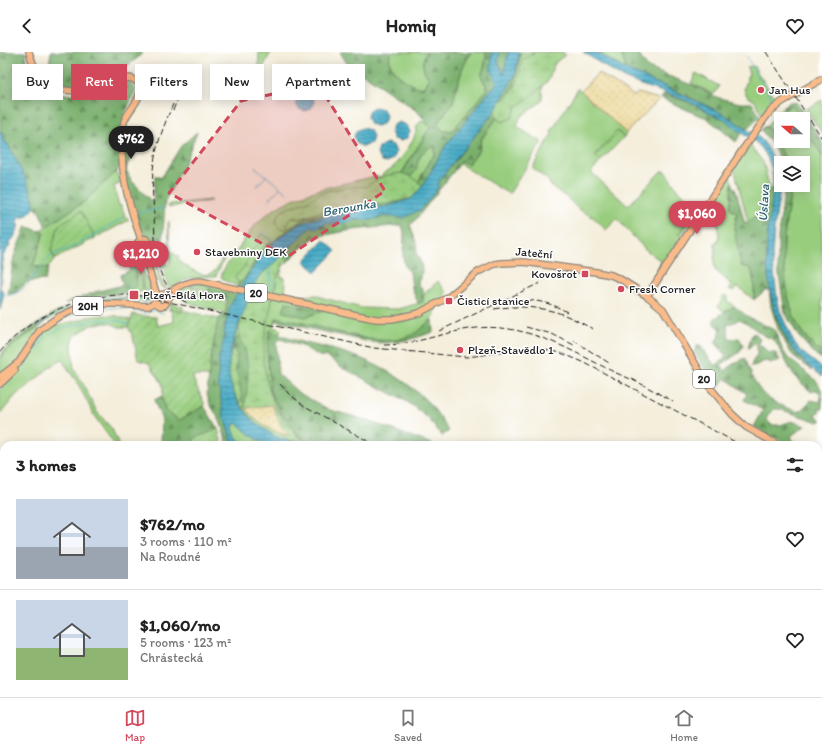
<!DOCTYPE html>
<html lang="en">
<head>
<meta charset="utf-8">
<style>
	:root { --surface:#fff; --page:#f6f6f6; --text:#222; --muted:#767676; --line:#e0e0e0; --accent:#d1495b }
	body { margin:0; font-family:Itim,sans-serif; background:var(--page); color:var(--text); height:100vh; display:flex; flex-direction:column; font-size:15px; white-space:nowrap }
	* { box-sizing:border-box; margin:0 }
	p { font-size:13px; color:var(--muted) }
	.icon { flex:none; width:22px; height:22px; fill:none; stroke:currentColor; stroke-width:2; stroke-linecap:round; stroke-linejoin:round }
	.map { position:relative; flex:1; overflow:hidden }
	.sheet { position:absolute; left:0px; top:389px; width:822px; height:256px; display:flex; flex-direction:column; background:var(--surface); border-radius:12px 12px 0 0; box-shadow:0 2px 10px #0003 }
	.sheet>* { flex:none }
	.top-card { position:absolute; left:12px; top:12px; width:400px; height:36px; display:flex; gap:8px }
	.needle { width:26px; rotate:290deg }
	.tools { position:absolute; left:774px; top:60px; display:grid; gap:8px }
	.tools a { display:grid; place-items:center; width:36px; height:36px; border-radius:0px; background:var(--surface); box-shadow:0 2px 10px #0003; font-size:20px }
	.price { position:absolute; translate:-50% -34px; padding:0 9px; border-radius:14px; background:var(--accent); color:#fff; font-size:13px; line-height:26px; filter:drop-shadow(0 1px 2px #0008) }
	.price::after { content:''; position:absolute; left:50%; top:24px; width:12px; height:9px; margin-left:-6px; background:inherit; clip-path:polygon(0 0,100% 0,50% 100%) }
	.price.on { background:#222; color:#fff }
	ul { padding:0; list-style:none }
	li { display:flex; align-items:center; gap:12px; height:100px; padding:0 16px }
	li+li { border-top:1px solid var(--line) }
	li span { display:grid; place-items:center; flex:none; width:112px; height:80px; border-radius:0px; color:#555 }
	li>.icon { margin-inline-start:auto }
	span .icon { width:48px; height:48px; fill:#fffc; stroke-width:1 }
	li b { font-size:17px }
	h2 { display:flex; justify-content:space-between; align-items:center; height:48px; padding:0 16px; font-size:17px }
	.chip { padding:0 14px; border-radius:0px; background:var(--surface); box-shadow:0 2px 10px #0003; font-size:14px; line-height:36px }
	.chip.on { background:var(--accent); color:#fff }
	header { display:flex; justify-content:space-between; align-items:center; height:52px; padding:0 16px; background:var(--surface); font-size:18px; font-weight:800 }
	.tabs { display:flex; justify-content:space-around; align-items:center; height:56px; border-top:1px solid var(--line); background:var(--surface); font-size:11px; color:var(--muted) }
	.tabs a { display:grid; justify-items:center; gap:2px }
	.tabs .on { color:var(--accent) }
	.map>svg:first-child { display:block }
</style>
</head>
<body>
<header><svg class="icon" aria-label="back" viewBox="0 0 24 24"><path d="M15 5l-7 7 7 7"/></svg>Homiq<svg class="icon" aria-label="heart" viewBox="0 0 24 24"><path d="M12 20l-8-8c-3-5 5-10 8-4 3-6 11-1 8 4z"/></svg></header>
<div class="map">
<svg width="822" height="645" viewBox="0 0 822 645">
	<defs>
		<pattern id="forest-firs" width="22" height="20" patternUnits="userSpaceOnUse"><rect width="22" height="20" fill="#7ab06d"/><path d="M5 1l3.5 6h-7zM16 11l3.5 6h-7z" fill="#638e59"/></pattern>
		<pattern id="wetland-marsh" width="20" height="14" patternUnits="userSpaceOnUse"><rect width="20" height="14" fill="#98cd7e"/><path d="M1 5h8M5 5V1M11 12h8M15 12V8" fill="none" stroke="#82af6c"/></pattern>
		<pattern id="sand-dots" width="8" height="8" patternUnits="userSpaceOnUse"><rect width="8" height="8" fill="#eeda9e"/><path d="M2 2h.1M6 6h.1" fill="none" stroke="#ccba88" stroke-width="1.8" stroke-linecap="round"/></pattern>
		<pattern id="garden-furrows" width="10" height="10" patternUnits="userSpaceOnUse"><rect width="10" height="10" fill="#98cd7e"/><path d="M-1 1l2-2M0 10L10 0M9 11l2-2" fill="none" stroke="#82af6c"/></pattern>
		<pattern id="water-rules" width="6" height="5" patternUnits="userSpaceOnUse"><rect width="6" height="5" fill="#46abc6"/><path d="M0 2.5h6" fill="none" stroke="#3a8aa0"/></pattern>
	</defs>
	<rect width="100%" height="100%" fill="#fff"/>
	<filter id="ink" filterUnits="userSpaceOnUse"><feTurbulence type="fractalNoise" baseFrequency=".025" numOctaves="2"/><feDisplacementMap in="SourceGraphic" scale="8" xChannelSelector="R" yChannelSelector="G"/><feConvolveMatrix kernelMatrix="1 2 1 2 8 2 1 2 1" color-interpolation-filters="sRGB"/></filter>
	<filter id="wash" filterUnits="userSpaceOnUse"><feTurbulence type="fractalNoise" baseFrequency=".012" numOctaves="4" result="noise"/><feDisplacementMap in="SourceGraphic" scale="16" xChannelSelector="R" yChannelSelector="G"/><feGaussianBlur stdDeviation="0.9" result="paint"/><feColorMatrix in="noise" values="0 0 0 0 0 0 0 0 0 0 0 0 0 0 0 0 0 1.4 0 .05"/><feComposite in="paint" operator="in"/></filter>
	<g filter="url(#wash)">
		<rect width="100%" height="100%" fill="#f4eedb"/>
		<g fill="#98cd7e" stroke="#5a744d" fill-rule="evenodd">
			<polygon points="259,0 271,0 258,25"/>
			<path d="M391 0H427C420 12 422 15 429 27L425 34 421 36C408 32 383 17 391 0Z"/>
			<polygon points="471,0 486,0 485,12 481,24 488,37 452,79 443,79 437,72 453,50 457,34 463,15"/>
			<polygon points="521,0 532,0 544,4 542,49 520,65 517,75 542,90 509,142 460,112 462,109 479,98 481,88 496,67 514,32"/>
			<polygon points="598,0 621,0 626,18"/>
			<polygon points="754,14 757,20 777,48 765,58 766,59 762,64 755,49 747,44 744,37 749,22 747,15"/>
			<polygon points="696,21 719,34 716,40 713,42 691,31"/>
			<path d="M578 36 626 81 624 85 618 79 595 103 601 109 591 120 628 154 661 119H665L675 134 692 151C692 164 683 173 678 183L692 162 695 164 659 218 657 217 661 209 646 198 617 167 606 178 594 166 577 156 566 145 551 134 548 128 532 116 552 82 551 80Z"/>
			<polygon points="822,48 822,81 806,57"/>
			<path d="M790 50 797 51 822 89V301C795 280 789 256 785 224 784 212 783 200 784 187 785 169 790 151 791 133H803V111H788L767 74 782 56ZM781 67H803V89H781Z"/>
			<path d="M421 69 426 70 430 75 401 122 417 112 423 99 432 94 435 100 411 142 397 148 340 158 306 166 291 175 264 197 237 234 227 230 221 225C223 214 232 208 237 199 242 192 245 185 251 178 281 141 331 135 376 124L380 125C383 121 388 119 392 116 402 108 417 85 417 73Z"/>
			<polygon points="750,93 763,110 770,138 758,162 748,170 734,116"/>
			<polygon points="117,119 120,132 114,134 119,154 121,153 126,166 129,168 95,186 81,159 51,198 55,207 48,216 33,214 44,181 39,179 84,150"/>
			<polygon points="730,124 732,130 730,156 737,161 734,177 751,216 754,231 754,248 737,234 733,239 729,237 732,233 715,218 714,214 715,192 719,186 715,147"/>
			<path d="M211 148V149C201 151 191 150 181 153 176 154 173 156 168 154L170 152Z"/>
			<path d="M169 169 170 199 179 205 178 208C186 214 203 228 213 220 217 217 220 211 222 207V204L224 207 216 224 189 226 170 236 167 231 162 213 166 212 168 214 170 210 168 173Z"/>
			<polygon points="151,199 153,204 154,204 154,208 159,221 162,230 167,237 161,235 157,228 158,221"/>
			<path d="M280 205 289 209 283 214 280 224 284 226 286 232 285 240C296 246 307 243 319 243L320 245 362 256 399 257 423 250 424 242 438 229 447 241 439 251 431 268 425 273 414 283 396 288 378 289 276 266 273 275 281 278 279 283 269 278 270 338 281 361 296 381 307 390 249 365 238 348 232 335 233 291 239 272 244 261Z"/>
			<polygon points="142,208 142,215 140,218 142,234 143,239 135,242 129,241 137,234 137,224 134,215"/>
			<polygon points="142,216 148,232 152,237 145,240 143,233"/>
			<path d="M199 231 234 238 225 242 208 237 211 241 225 248C212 246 202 235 189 233Z"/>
			<path d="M184 235H193L210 245 227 252 226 259 224 261C207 256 189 253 176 242Z"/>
			<polygon points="725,243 728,245 726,248 734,254 724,260 718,254 722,248 721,246"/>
			<path d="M137 245 152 247 145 250 121 246C114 251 105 249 97 250 82 252 67 257 53 265 35 275 34 290 21 305 15 312 7 317 0 323V306L5 300 42 272 50 263 65 256 68 257C90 248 113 245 137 245Z"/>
			<polygon points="170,251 183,255 182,260 169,258"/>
			<polygon points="103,263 117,264 130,268 128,275 119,275 110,271 101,271 91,273 76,283 73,288 72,294 74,317 82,330 97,360 112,377 119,393 115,393 95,365 77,330 62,308 51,314 27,335 16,343 0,362 0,337 21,317 46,277 56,270 58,273 84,267 87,265"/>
			<path d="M237 371 249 382 266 393H243C238 387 231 380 234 372Z"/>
			<polygon points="542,641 582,641 584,645 563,645 561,644 541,645"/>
		</g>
		<g fill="url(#forest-firs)" stroke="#4b6644" fill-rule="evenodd">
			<polygon points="0,0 25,0 27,11 43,34 55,40 72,43 103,41 129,29 136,37 123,66 120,114 117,119 84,150 46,175 39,159 34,155 33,148 25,127 0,79"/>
			<polygon points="51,0 142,0 140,4 99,36 67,36 55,32 47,26"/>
			<path d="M340 0H391C383 17 408 32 421 36L425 34 429 27C422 15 420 12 427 0H471L463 15 457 34 453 50 437 72 443 79H452L488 37 481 24 485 12 486 0H492L491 19 497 29 496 32 446 93 422 135 411 147 389 154 332 162 299 172 279 186 265 199 225 272C224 277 225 280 225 283 225 290 220 300 219 308 217 337 223 365 233 393H228L220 369 210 352 207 342 210 311 218 267 226 259 227 249 211 241 208 236 225 242 230 239H234L264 197 291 175 306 166 340 158 397 148 411 142 435 101 432 94C423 99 416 106 417 117L409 127 401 123 430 75 418 60 346 10Z"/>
			<polygon points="500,0 508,0 504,24 498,10"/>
			<path d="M519 0H521L514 32 496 67 481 87 479 98 468 113 462 109 413 171 410 172 417 193 416 201C422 211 423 216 421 227H418L420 236H423V250L418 251 412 236 410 220 405 215 403 205 404 181 402 173 352 178 315 185 301 196 289 209 280 205 289 195 311 175 322 174 326 171H345L354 168H366L383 164 389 165 437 138 440 127 495 59 516 21Z"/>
			<path d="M621 0H637L648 16 697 35 719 46 740 51H752L760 65 747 77C709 52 667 35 626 18Z"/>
			<polygon points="664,42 695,52 715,64 723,66 741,81 736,90 717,74 705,65 698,63 661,46"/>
			<polygon points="790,50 797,51 822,89 822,105 813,89 803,83 803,78 807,77 803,67 792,53 784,58 782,56"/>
			<polygon points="767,74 788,111 782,111 773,93 761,78 763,75"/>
			<polygon points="197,80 183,115 165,149 162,199 166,212 162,213 158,205 153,204 151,199 151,190 148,185 144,183 135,164 125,129 124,95 132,103 126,117 131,128 153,151 155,123 161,126 181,94"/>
			<path d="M732 130 737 142 745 172 758 162 770 138 773 137C772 152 769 167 768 183 764 216 772 271 793 298 799 305 806 311 812 318L796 307 791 301 778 277 771 255 769 238H765L754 248V231L751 216 741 214 734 177 737 161 730 157Z"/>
			<path d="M785 133H791C790 151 785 169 784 187 783 199 784 210 785 221 788 254 794 280 822 301V307L816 303 799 285 785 261 778 216V184Z"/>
			<polygon points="26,174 44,181 33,214 48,216 45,228 27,230 16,240 8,242 14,204"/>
			<polygon points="137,197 140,200 142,208 134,215 137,224 137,234 129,241 102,243 65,251 95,240 123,233 120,223 130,218 124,203"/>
			<polygon points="286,250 324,259 305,265 283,260"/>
			<path d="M734 254 747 264 776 279 782 297 788 306 816 328 822 339V358L819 356V360L816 362 817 365 821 367V369L818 370 779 357H774L767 365 768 370 772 373H780L792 369 805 374 791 384V388L803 393H789L754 375 763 358 744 348 747 342 725 326 718 336 716 335 694 300 697 293H700L715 314 726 305 715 290 717 288 721 278 714 271V267ZM739 267C749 270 763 286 771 286L776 291 794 324 811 340 817 338C820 342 822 345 820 350L811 348 799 360C790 357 779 353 771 348 756 339 751 321 745 306L733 312 725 319 721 313 740 300 744 294 739 286 729 287 727 272 735 270Z"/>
			<path d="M48 266 11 295 0 306C1 294 37 271 48 266Z"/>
			<path d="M277 266C313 269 383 302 414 282 420 278 426 272 431 268H432L433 280C410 288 395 293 370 290L276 269Z"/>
			<path d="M269 278C292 290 318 293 342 300 373 309 404 326 427 349 436 358 442 369 449 379L442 384 429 367 409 351 343 316 328 305 319 304 304 295 280 287 276 291 278 322 299 341 330 358 360 366 435 393H330L320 390H307L296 381 281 361 270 338 267 300Z"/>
			<polygon points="755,281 760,286 759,290 748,296 752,282"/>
			<path d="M239 285C256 295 247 333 246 350 238 351 234 331 235 324 235 320 237 316 237 312 235 300 231 300 235 287Z"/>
			<polygon points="760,292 768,301 776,301 780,308 772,311 765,309 752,315 752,311 757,302 757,293"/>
			<polygon points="162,344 165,358 179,368 204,354 218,377 193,387 195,393 161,393 162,368 154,348"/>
			<polygon points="607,641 632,641 633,645 610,645"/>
		</g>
		<g fill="url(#wetland-marsh)" stroke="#5a744d">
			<path d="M530 0H563L565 3 556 10 552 17 549 28 534 42 516 55 512 65 509 67 503 70C481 62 509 44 514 36 519 28 520 17 522 8L534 2Z"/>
			<path d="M400 121C409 123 417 126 422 135L411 147H406L388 152 364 153 320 160 299 167 293 166 289 168 287 176C282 178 279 177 276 172 276 154 296 155 309 149 313 147 315 143 319 142 329 137 355 133 366 135 377 126 384 123 400 121Z"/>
			<polygon points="260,183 263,183 270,187 271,190 265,193 262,197 244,227 241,230 237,230 235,225 244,215 253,197 256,194 257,189 259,189"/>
			<path d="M289 195 277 225 266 277 264 294 263 309 269 338 277 358 282 364V370L302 387 309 390C300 389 289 389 280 387 267 382 252 368 244 357 247 339 250 319 246 302 245 295 239 289 239 282 238 270 252 228 262 220 272 213 281 205 289 195Z"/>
			<path d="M233 291V298L237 302 236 316 242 345 240 351C232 340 227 323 229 309 230 303 232 297 233 291Z"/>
		</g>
		<g fill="url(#sand-dots)" stroke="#857b5d">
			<polygon points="598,21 634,44 638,41 659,47 626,81 581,39"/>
			<path d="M272 353 281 374 290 383C286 382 281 382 277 380 265 376 252 366 246 356Z"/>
		</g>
		<g fill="url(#garden-furrows)" stroke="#5a744d">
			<polygon points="617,79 624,85 601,109 595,104"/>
			<polygon points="81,159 95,186 55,207 51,198 59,173"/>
			<polygon points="171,257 181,260 182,258 218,267 210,311 209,324 192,324 205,353 179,368 165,358 162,344 163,340 162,331 149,311 138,308 133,285 128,275 133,262 142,264 156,265 158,274 174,270"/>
			<polygon points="218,377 222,393 195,393 193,387"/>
			<polygon points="85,641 104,641 110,645 83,645"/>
			<polygon points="122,641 195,641 197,645 122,645"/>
		</g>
		<g fill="url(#water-rules)" stroke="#316471">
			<path d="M492 0H500L498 10 504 23 508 0H519L516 21 495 59 454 109 440 127 437 138 420 158 403 166 383 164 371 168H354L345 171 332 172 326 171 317 176 311 175C300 185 290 195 281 205 274 213 264 218 258 226 250 237 248 250 243 262 236 279 227 302 229 321 231 349 254 374 279 386 292 392 314 389 330 393H266L249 382 237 371 234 372C231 380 238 387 243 393H233L224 365 218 330 219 306 225 284 224 280 230 254 246 226 265 199 279 186 299 172 332 162 389 154 411 147 422 135 446 93 496 32 497 29 491 19Z"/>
			<path d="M583 0H595L626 18 659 32 722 61 760 86 766 93 774 107 780 139 774 177 772 203 777 245 780 259 793 289 802 300 822 316V324C775 293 765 238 767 185 769 156 782 122 762 97 756 89 749 86 741 81 735 77 730 71 724 67 721 65 717 64 713 63 707 59 701 55 694 52 673 42 648 37 626 27 611 20 597 9 583 0Z"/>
			<circle cx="321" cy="26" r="9"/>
			<circle cx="305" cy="50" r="9"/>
			<polygon points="375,55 383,57 386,64 384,71 377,74 370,72 367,65 369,58"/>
			<polygon points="399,70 406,73 410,79 407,86 401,89 394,87 391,80 393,73"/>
			<polygon points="362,76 370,78 373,85 371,91 364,95 357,92 354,85 356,79"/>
			<path d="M0 79 4 86 3 88 5 90 7 91C13 102 36 144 34 155 33 160 27 163 23 166L21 164 17 170 19 172 16 182 11 190H10L9 192 10 193 3 204 0 237 2 238 4 242 0 258Z"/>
			<polygon points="386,91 393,93 396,100 394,107 387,110 382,109 377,102 379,96"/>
			<polygon points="324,188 336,199 316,220 304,209"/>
			<polygon points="582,641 607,641 610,645 584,645"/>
		</g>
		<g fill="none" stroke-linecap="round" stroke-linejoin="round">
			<g stroke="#46abc6" stroke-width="1">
				<polyline points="747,5 756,22 771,44 770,54"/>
				<polyline points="255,115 287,141"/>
				<polyline points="256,135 266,124"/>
				<polyline points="269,147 280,136"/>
				<polyline points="136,161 164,156"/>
				<polyline points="260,180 277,190"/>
				<path d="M270 213C273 225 264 229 275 242"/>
				<polyline points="270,222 272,227 277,233"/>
				<polyline points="279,242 281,242"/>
				<path d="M0 243C27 248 34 217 51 204 56 200 60 200 65 198 73 195 80 191 87 187 100 180 112 171 125 165"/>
				<polyline points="98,247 118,245 118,248"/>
				<polyline points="117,249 121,247 146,250 150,248"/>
				<polyline points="39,275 48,267 67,258"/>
				<path d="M35 297 37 298C52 273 64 277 89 270L90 268H117L128 272"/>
				<polyline points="0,337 25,313 46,278 61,267 81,260 103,256 127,256 146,261 155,258 163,261"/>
				<polyline points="568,645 571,641"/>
			</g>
		</g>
	</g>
	<g filter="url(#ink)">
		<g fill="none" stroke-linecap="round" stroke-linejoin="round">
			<defs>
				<g id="major">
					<path d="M29 0C38 30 51 40 82 39 89 39 97 40 103 38 111 36 117 29 125 27 132 24 140 30 140 37 141 49 127 59 124 70 117 110 127 149 141 187"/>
					<polyline points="141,187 138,190 138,193 143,200 156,240 157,252 160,254 165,253 170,244 174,240"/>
					<polyline points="141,187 146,187 149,190 146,199 147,204"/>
					<polyline points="647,244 743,97 766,65 771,59 782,50 822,27"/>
					<path d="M156 246C160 241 163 243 167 241 178 235 187 229 200 229L361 264 376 267H392L419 261 447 246 478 220 495 212 502 211 524 210 596 220 611 223 620 227 647 244 663 257 708 333 732 362 746 375 778 393"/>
					<polyline points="0,325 19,310 40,278 58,265 76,257 100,252 116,252 148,254 154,251 156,248"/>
					<polyline points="0,332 15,318"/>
					<polyline points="818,414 822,416"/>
				</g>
			</defs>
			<use href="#major" stroke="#88857c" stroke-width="8"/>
			<use href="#major" stroke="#fabb8b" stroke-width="5.5"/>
			<g stroke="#1c1c1c" stroke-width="1" stroke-dasharray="6 3" stroke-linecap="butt">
				<polyline points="766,0 822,86"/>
				<path d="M173 52C165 71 157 90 154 111 151 127 153 146 154 163 156 198 152 233 189 252"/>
				<polyline points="173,58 188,23"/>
				<path d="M510 251C531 246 548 249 567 260"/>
				<path d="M494 257C515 253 543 255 562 262 573 266 583 272 593 277"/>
				<polyline points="526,275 552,282 576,294"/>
				<polyline points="439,279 540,231"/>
				<polyline points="573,288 609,311"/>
				<path d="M384 293C416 293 446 279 477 276 526 271 570 298 612 319 620 323 629 326 637 330"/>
				<path d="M0 300C34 260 90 238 142 244L374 296 466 305 483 303 517 297 537 296 561 301 583 310 741 393"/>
				<polyline points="632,327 673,349"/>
				<polyline points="280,332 288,341 303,353 375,393"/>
				<polyline points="818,449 822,453"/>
				<polyline points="671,641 674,645"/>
			</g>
		</g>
	</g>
	<path fill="#d1495b" fill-opacity="0.2" stroke="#d1495b" stroke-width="3" stroke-dasharray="8 5" stroke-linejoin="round" d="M318 32 385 139 287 205 169 141 241 49Z"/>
	<g fill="#d1495b" stroke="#fff" stroke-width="1.5">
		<circle cx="761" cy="38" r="4"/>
		<circle cx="197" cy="200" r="4"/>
		<rect x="581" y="218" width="8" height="8" rx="2"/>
		<circle cx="621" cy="237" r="4"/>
		<rect x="129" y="238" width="10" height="10" rx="2"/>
		<rect x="445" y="245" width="8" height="8" rx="2"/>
		<circle cx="460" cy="298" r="4"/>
	</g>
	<g text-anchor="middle" stroke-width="3" stroke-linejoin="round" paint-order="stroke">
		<g fill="#fff" stroke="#606060" stroke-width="1">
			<rect x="245" y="232" width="22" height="18" rx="3"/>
			<rect x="73" y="245" width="30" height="18" rx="3"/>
			<rect x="693" y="318" width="22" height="18" rx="3"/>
		</g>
		<g font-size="11" font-weight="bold" fill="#1c1c1c">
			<text x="256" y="245">20</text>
			<text x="88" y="258">20H</text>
			<text x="704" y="331">20</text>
		</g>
		<g font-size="12" fill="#1c1c1c" stroke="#fff" text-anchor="start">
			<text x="769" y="42">Jan Hus</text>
			<text x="205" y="204">Stavebniny DEK</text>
			<text x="577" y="226" text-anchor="end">Kovošrot</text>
			<text x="629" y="241">Fresh Corner</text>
			<text x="143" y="247">Plzeň-Bílá Hora</text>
			<text x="457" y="253">Čisticí stanice</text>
			<text x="468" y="302">Plzeň-Stavědlo 1</text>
		</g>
		<g font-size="12" fill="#1c1c1c" stroke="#fff">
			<text transform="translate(534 201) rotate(5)" y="4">Jateční</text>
		</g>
		<g font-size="13" font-style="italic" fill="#316471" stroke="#fff">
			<text transform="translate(763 151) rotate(-87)" y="5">Úslava</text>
			<text transform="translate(349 155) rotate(-10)" y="5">Berounka</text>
		</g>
	</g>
</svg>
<div class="tools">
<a><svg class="needle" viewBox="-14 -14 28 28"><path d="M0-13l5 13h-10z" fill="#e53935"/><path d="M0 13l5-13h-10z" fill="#767676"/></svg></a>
<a><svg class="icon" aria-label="layers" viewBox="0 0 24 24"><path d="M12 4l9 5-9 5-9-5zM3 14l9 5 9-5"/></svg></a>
</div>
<b class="price on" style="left:131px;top:108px">$762</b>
<b class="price" style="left:697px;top:183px">$1,060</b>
<b class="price" style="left:141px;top:223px">$1,210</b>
<div class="top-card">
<a class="chip">Buy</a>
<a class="chip on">Rent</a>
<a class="chip">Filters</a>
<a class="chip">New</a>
<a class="chip">Apartment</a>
</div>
<section class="sheet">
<h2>3 homes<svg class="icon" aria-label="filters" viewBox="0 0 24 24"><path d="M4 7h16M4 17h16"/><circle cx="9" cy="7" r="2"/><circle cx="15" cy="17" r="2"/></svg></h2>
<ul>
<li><span style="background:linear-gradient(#c9d6e8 60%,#9aa5b1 0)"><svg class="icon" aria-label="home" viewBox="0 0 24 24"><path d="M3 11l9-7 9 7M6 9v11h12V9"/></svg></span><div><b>$762/mo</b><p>3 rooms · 110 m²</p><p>Na Roudné</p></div><svg class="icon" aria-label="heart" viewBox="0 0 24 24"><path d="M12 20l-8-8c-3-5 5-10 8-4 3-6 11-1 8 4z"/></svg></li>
<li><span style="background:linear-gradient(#c9d6e8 60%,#8fb573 0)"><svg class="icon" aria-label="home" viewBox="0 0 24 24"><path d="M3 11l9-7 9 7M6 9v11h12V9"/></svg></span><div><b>$1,060/mo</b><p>5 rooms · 123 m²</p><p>Chrástecká</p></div><svg class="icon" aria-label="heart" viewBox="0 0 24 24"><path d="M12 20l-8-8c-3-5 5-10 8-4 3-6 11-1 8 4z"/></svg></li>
</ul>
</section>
</div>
<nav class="tabs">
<a class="on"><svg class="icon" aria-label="map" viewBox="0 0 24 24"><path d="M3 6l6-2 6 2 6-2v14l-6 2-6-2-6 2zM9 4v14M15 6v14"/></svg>Map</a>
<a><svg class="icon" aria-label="saved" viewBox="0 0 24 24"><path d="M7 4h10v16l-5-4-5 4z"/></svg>Saved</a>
<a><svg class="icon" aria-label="home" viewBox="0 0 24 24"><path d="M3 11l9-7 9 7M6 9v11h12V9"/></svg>Home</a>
</nav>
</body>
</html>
